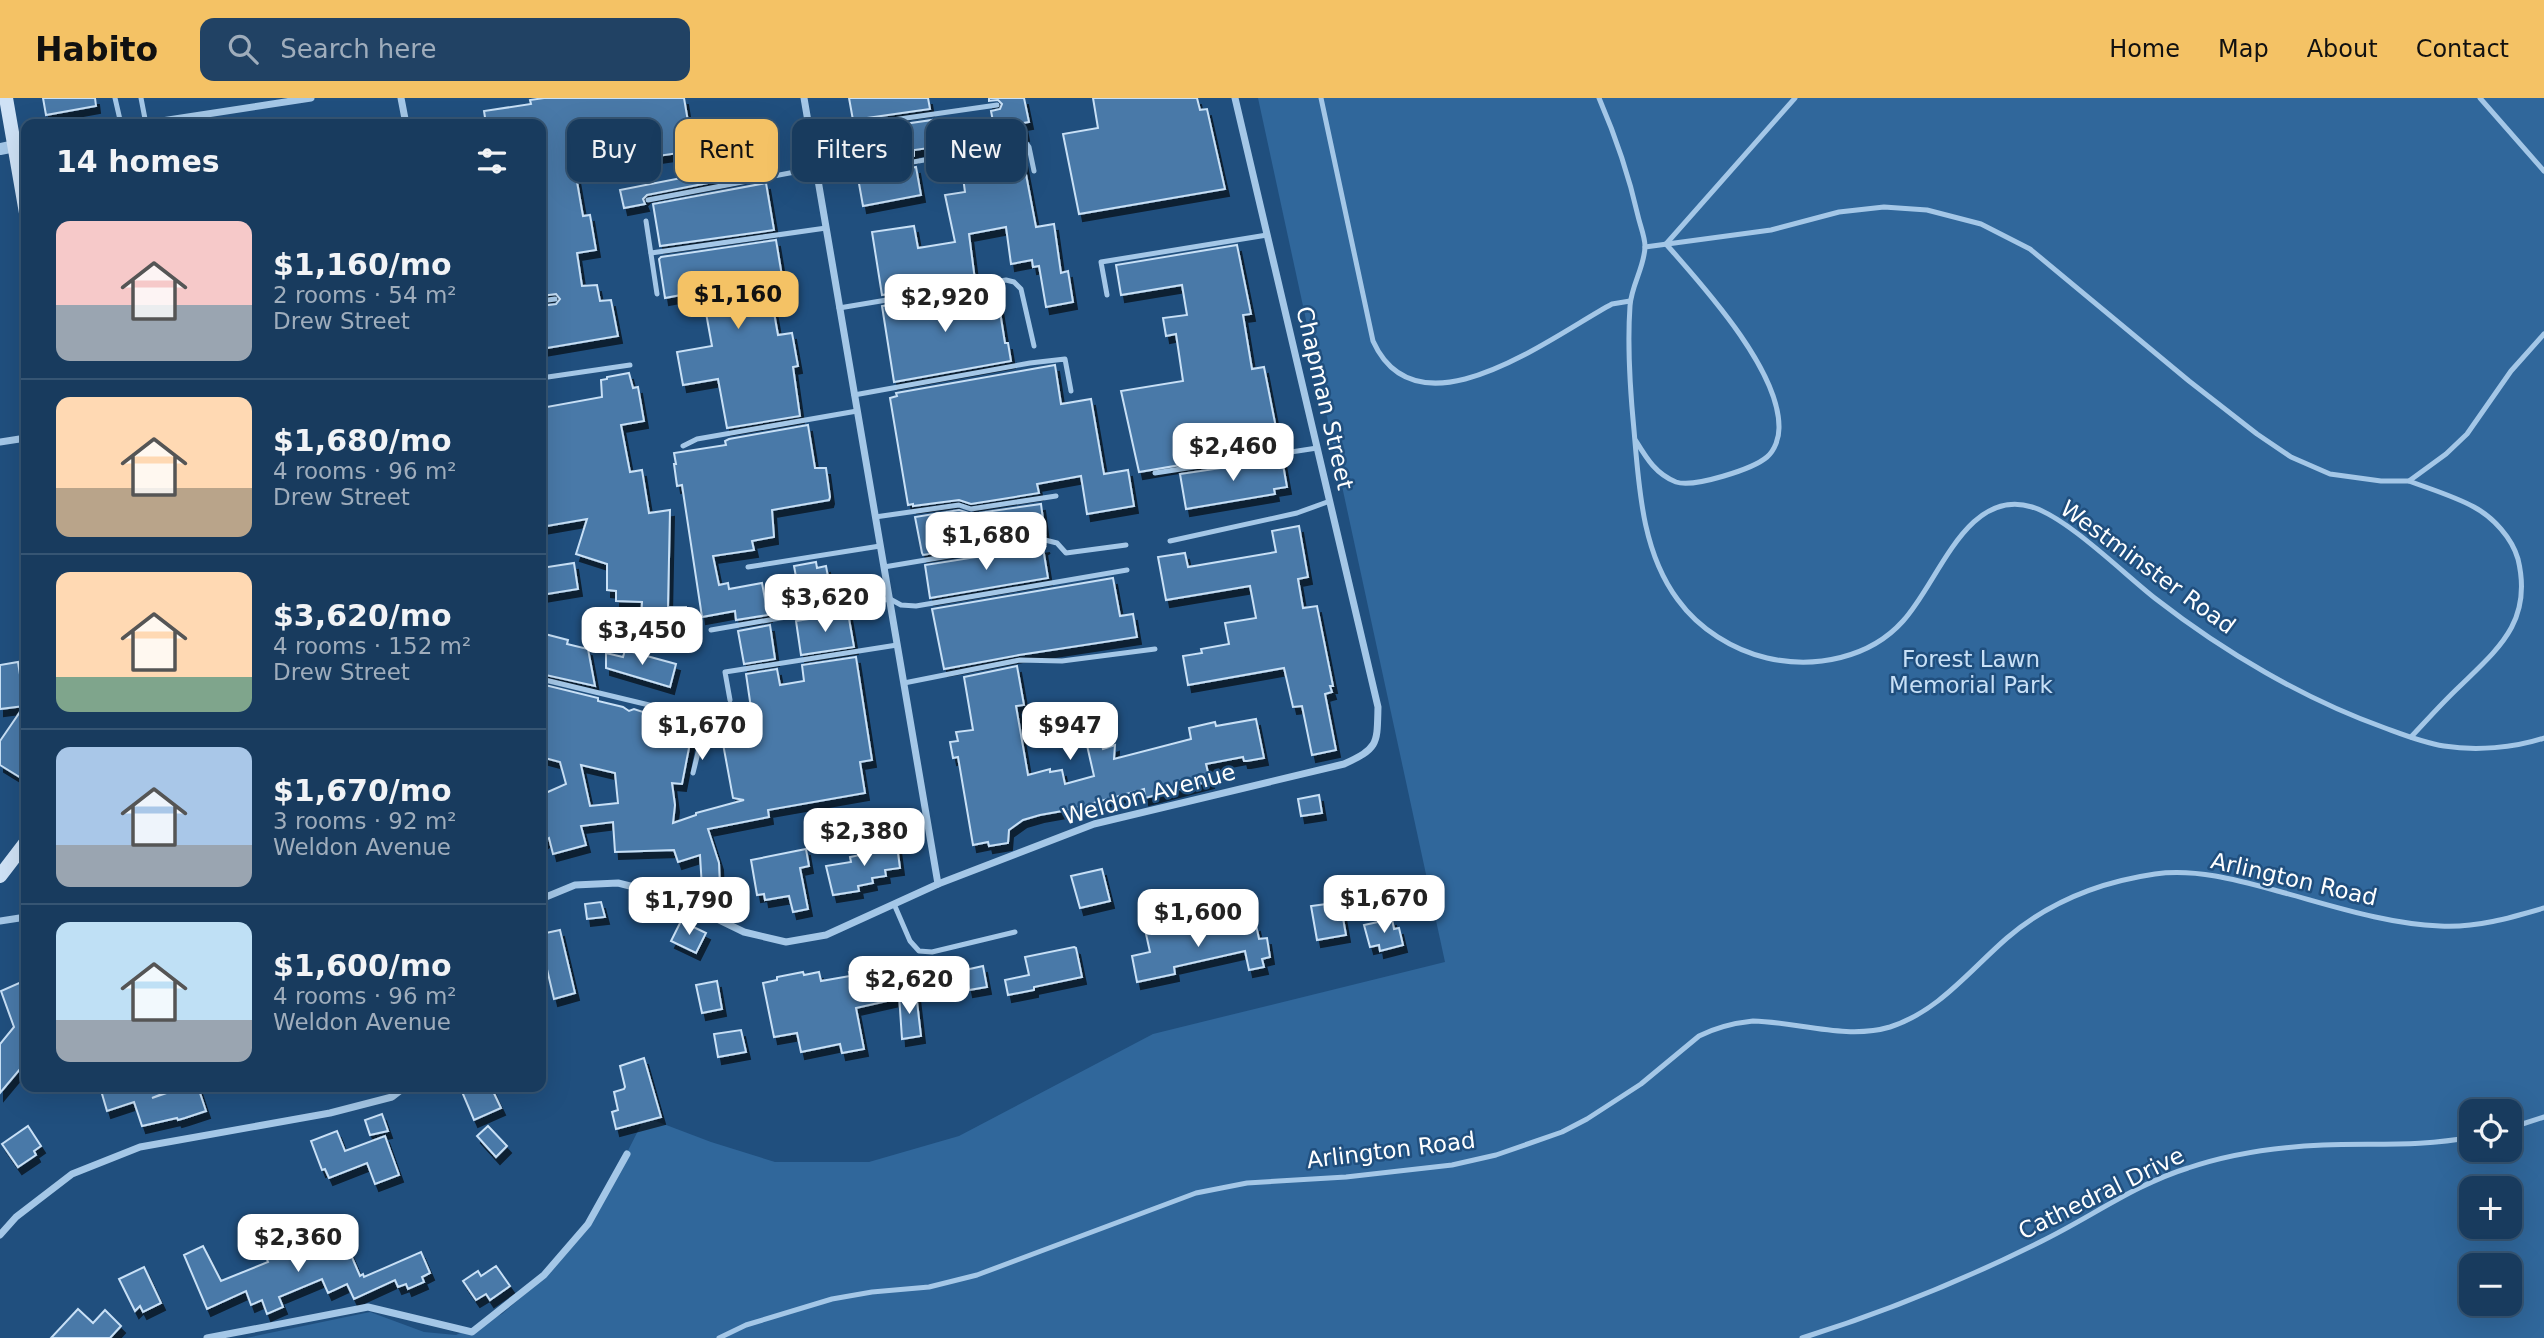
<!DOCTYPE html>
<html lang="en">
<head>
<meta charset="utf-8">
<style>
	:root { --surface:#183b5e; --page:#214264; --text:#f1f3f6; --muted:#9fadbc; --line:#365573; --accent:#f4c265 }
	body { margin:0; font-family:"DejaVu Sans",sans-serif; background:var(--page); color:var(--text); height:100vh; display:flex; flex-direction:column; font-size:26px; white-space:nowrap }
	* { box-sizing:border-box; margin:0 }
	p { font-size:23px; color:var(--muted) }
	.icon { flex:none; width:38px; height:38px; fill:none; stroke:currentColor; stroke-width:2; stroke-linecap:round; stroke-linejoin:round }
	.map { position:relative; flex:1; overflow:hidden }
	.details { position:absolute; left:21px; top:21px; width:525px; height:973px; display:flex; flex-direction:column; background:var(--surface); border-radius:14px; box-shadow:0 7px 28px #0002,0 0 0 2px var(--line) }
	.details>* { flex:none }
	.banner { position:absolute; left:567px; top:21px; width:665px; height:63px; display:flex; gap:14px }
	.controls { position:absolute; left:2459px; top:1001px; display:grid; gap:14px }
	.controls a { display:grid; place-items:center; width:63px; height:63px; border-radius:14px; background:var(--surface); box-shadow:0 7px 28px #0002,0 0 0 2px var(--line); font-size:35px }
	.price { position:absolute; translate:-50% -60px; padding:0 16px; border-radius:14px; background:#fff; color:#222; font-size:23px; line-height:46px; filter:drop-shadow(0 2px 4px #0008) }
	.price::after { content:''; position:absolute; left:50%; top:42px; width:21px; height:16px; margin-left:-10px; background:inherit; clip-path:polygon(0 0,100% 0,50% 100%) }
	.price.on { background:var(--accent); color:#111 }
	ul { padding:0; list-style:none }
	li { display:flex; align-items:center; gap:21px; height:175px; padding:0 35px }
	li+li { border-top:2px solid var(--line) }
	li span { display:grid; place-items:center; flex:none; width:196px; height:140px; border-radius:14px; color:#555 }
	li>.icon { margin-inline-start:auto }
	span .icon { width:84px; height:84px; fill:#fffc; stroke-width:1 }
	li b { font-size:30px }
	h2 { display:flex; justify-content:space-between; align-items:center; height:84px; padding:0 35px; font-size:30px }
	.chip { padding:0 24px; border-radius:14px; background:var(--surface); box-shadow:0 7px 28px #0002,0 0 0 2px var(--line); font-size:24px; line-height:63px }
	.chip.on { background:var(--accent); color:#111 }
	header { display:flex; align-items:center; gap:42px; box-sizing:border-box; height:98px; padding:0 35px; background:var(--accent); color:#111 }
	header strong { font-size:33px }
	nav { display:flex; gap:38px; margin-inline-start:auto; font-size:24px }
	.search { width:490px; height:63px; background:var(--page); display:flex; align-items:center; gap:18px; box-sizing:border-box; padding:0 24px; border-radius:14px; color:var(--muted); font-size:26px }
	.map>svg:first-child { display:block }
</style>
</head>
<body>
<header>
<strong>Habito</strong>
<div class="search"><svg class="icon" aria-label="search" viewBox="0 0 24 24"><circle cx="10" cy="10" r="6"/><path d="M15 15l6 6"/></svg>Search here</div>
<nav><a>Home</a><a>Map</a><a>About</a><a>Contact</a></nav>
</header>
<div class="map">
<svg width="2544" height="1240" viewBox="0 0 2544 1240">
	<defs>
		<filter id="shadow"><feDropShadow dx="4" dy="7" stdDeviation="0" flood-color="#0009"/></filter>
	</defs>
	<rect width="100%" height="100%" fill="#204f7e"/>
	<path fill="#30679b" fill-rule="evenodd" d="M1258 0H2544V1240H246L370 1214 424 1234 456 1237 502 1216 540 1183 603 1102 645 1019 711 1044 775 1064H869L959 1038 1153 936 1445 864ZM2471 1013H2510V1052H2471ZM2471 1090H2510V1129H2471ZM2471 1167H2510V1206H2471Z"/>
	<g fill="#4979a8" stroke="#c8e0f6" stroke-width="2" fill-rule="evenodd" filter="url(#shadow)">
		<polygon points="43,0 95,0 96,8 46,17"/>
		<polygon points="544,0 684,0 693,53 616,64 613,49 572,55 583,118 590,117 596,152 577,155 582,188 597,187 600,203 611,202 618,238 541,251 541,208 556,206 560,201 556,196 541,198 541,26 486,26 484,13 531,6 530,2"/>
		<polygon points="849,0 928,0 930,11 853,22"/>
		<polygon points="989,0 1024,0 1029,24 1023,25 1025,36 1019,37 1019,40 997,44 991,13 1000,11 1002,6 998,2 989,3"/>
		<polygon points="1093,0 1197,0 1200,12 1207,11 1225,91 1079,116 1063,36 1098,30"/>
		<polygon points="932,22 936,49 914,52 914,58 861,68 855,33"/>
		<polygon points="758,47 764,74 647,97 643,101 645,106 624,110 620,92 712,74 709,56"/>
		<polygon points="1021,50 1036,129 1054,126 1061,175 1068,173 1073,204 1046,209 1039,168 1033,169 1032,162 1011,166 1006,129 969,136 975,182 882,197 872,134 914,128 918,150 955,144 945,97 965,94 961,64"/>
		<polygon points="916,69 921,97 863,108 858,80"/>
		<polygon points="766,85 774,132 660,148 653,106"/>
		<polygon points="776,142 782,178 768,181 778,237 792,235 798,268 793,269 800,318 727,330 718,281 683,287 677,254 712,248 702,193 665,200 659,161 661,159"/>
		<polygon points="1237,147 1251,216 1243,217 1252,271 1264,269 1280,350 1139,374 1121,293 1183,283 1176,236 1166,238 1163,220 1187,217 1182,187 1121,197 1116,167"/>
		<polygon points="996,189 1005,245 1008,245 1011,263 894,284 882,208"/>
		<polygon points="1055,267 1061,306 1091,301 1104,376 1128,372 1134,408 1087,416 1081,378 1037,386 1039,395 971,406 959,402 913,408 913,406 908,407 890,300 897,298 896,295"/>
		<polygon points="629,275 633,290 638,289 644,323 621,327 630,374 642,372 649,415 670,412 668,509 686,509 685,524 641,526 642,504 616,503 616,493 607,492 607,466 576,456 587,421 541,429 541,310 602,299 601,282 607,281 607,279"/>
		<polygon points="808,327 815,370 826,370 830,399 829,402 772,412 774,439 752,443 754,452 713,458 719,487 728,485 729,491 762,485 768,517 736,522 735,513 702,519 682,387 677,388 674,366 676,366 674,355 726,347 725,343 729,341"/>
		<polygon points="1282,361 1287,389 1274,391 1275,396 1186,411 1180,376"/>
		<polygon points="1041,406 1045,437 923,457 922,455 915,419 959,412 972,416"/>
		<polygon points="1299,428 1308,479 1298,481 1303,510 1317,508 1333,588 1330,588 1332,594 1325,596 1336,652 1312,657 1302,608 1293,609 1284,570 1188,587 1183,558 1202,555 1201,551 1229,546 1225,525 1256,520 1250,488 1166,502 1158,459 1185,455 1188,469 1276,454 1272,433"/>
		<polygon points="1046,448 1043,450 1048,480 930,500 925,467"/>
		<polygon points="816,464 817,470 826,468 833,506 802,511 794,468"/>
		<polygon points="574,465 578,491 541,497 541,470"/>
		<polygon points="1113,480 1120,518 1133,516 1137,539 1019,557 944,571 932,511"/>
		<polygon points="848,515 854,549 801,557 796,523"/>
		<polygon points="770,527 775,561 744,566 738,533"/>
		<polygon points="541,535 568,542 567,546 588,551 595,588 541,576"/>
		<polygon points="625,552 676,566 670,589 606,570 606,555 623,559"/>
		<path d="M856 559 872 662 860 664 865 695 768 712 769 719 708 731 719 765 720 789 702 790 700 757 678 764 674 752 615 754 613 724 581 728 586 747 553 756 549 740 541 745V697L566 686 560 664 541 659V586L598 600V603L623 609 629 613 634 611 661 620 677 621 682 626 694 624 682 686 672 685 675 707 673 725 696 717V715L744 702 733 700 719 624V615L751 610 746 576 777 571 780 587 804 583 802 567ZM581 667 615 675 618 705 590 708Z"/>
		<polygon points="18,564 21,583 26,582 26,683 0,667 0,643 24,608 0,611 0,567"/>
		<polygon points="1017,568 1024,607 1016,608 1028,677 1050,671 1050,674 1062,672 1065,686 1094,678 1081,621 1094,618 1103,651 1115,647 1114,661 1191,641 1189,630 1215,624 1216,628 1256,621 1264,660 1247,663 1244,663 1243,659 1206,666 1210,683 1145,700 1144,691 1068,712 1040,717 1023,722 1009,732 1008,745 989,748 988,744 973,747 958,659 953,660 950,644 958,643 956,634 973,632 964,579"/>
		<polygon points="1319,697 1322,715 1301,718 1298,701"/>
		<polygon points="896,740 900,770 885,772 886,778 872,780 873,785 858,788 859,793 833,797 826,768 851,764 850,759 865,756 865,751 879,748 878,743"/>
		<polygon points="806,751 809,768 800,770 808,811 793,814 789,798 765,802 764,796 757,797 751,762"/>
		<polygon points="1102,771 1110,803 1080,810 1071,778"/>
		<polygon points="601,804 605,819 587,821 585,806"/>
		<polygon points="1327,806 1327,808 1332,807 1332,811 1341,809 1346,837 1317,842 1311,808"/>
		<polygon points="1392,821 1394,831 1399,830 1403,847 1380,853 1379,847 1370,849 1364,827"/>
		<polygon points="681,823 706,835 696,855 671,843"/>
		<polygon points="1252,826 1252,828 1256,827 1259,841 1267,840 1270,859 1262,861 1264,869 1249,872 1245,853 1174,869 1175,876 1137,884 1132,858 1150,854 1146,836 1166,831 1167,836 1195,833 1210,828 1214,832"/>
		<polygon points="560,832 575,895 554,901 546,867 541,868 541,836"/>
		<polygon points="1074,849 1076,850 1082,879 1034,889 1034,892 1008,897 1005,882 1029,877 1025,859"/>
		<polygon points="878,868 879,873 890,871 896,901 856,910 864,951 842,955 840,946 801,954 797,935 774,939 763,885 777,882 777,879 803,874 804,877 819,874 821,883 850,878 849,874"/>
		<polygon points="983,868 987,889 969,892 965,872"/>
		<polygon points="26,882 26,964 0,995 0,946 14,929 1,893"/>
		<polygon points="717,883 722,911 702,915 696,887"/>
		<polygon points="916,895 921,938 902,941 899,896"/>
		<polygon points="741,932 746,954 718,959 714,936"/>
		<polygon points="644,960 661,1019 616,1031 612,1014 618,1012 614,994 624,991 625,989 620,968"/>
		<polygon points="100,989 121,989 122,992 130,989 172,989 172,992 152,1000 184,989 198,989 206,1013 185,1020 178,1022 177,1020 142,1028 134,1004 107,1013"/>
		<polygon points="460,989 491,989 501,1010 474,1022"/>
		<polygon points="382,1016 388,1033 370,1037 365,1022"/>
		<polygon points="28,1028 41,1048 34,1053 36,1057 18,1069 2,1046"/>
		<polygon points="488,1028 507,1048 496,1059 477,1038"/>
		<polygon points="337,1033 345,1053 385,1038 399,1077 375,1086 367,1065 329,1080 325,1071 322,1072 311,1043"/>
		<polygon points="287,1138 291,1146 294,1145 297,1155 332,1140 338,1154 348,1150 360,1178 363,1176 364,1179 421,1154 430,1175 422,1179 424,1184 408,1191 406,1186 398,1189 395,1182 354,1201 347,1186 328,1195 322,1181 279,1199 283,1209 267,1216 262,1202 251,1207 246,1193 207,1211 184,1157 203,1148 221,1183 268,1164 262,1149"/>
		<polygon points="496,1168 510,1188 490,1202 486,1196 476,1202 463,1183 478,1173 481,1178"/>
		<polygon points="144,1169 161,1205 143,1214 140,1208 135,1213 119,1181"/>
		<polygon points="78,1211 93,1225 105,1212 121,1228 110,1240 51,1240"/>
	</g>
	<g fill="none" stroke-linecap="round" stroke-linejoin="round">
		<g stroke="#a4c7e7" stroke-width="5">
			<polyline points="115,0 121,26"/>
			<polyline points="141,0 146,26"/>
			<path d="M1321 0 1373 243C1418 343 1552 238 1612 206L1630 203"/>
			<path d="M1599 0C1615 37 1629 78 1638 118 1640 127 1645 139 1645 148 1645 168 1631 188 1630 208 1627 250 1630 291 1634 332 1639 390 1642 454 1678 502 1699 531 1733 552 1767 560 1815 571 1870 560 1903 523 1939 484 1966 389 2032 409 2068 420 2124 476 2156 501 2224 554 2304 601 2385 630 2404 637 2424 645 2444 648 2476 653 2514 650 2544 640"/>
			<polyline points="2480,0 2544,73"/>
			<polyline points="809,34 997,7"/>
			<polyline points="818,81 1019,45 1026,45 1029,49 1034,73"/>
			<polyline points="648,102 816,70"/>
			<polyline points="646,123 657,196"/>
			<polyline points="1666,146 1795,0"/>
			<polyline points="1645,149 1771,132 1839,114 1884,109 1927,112 1981,126 2030,151 2189,283 2257,336 2291,359 2330,376 2381,383 2409,383 2446,356 2467,336 2511,273 2544,236"/>
			<polyline points="651,155 826,130"/>
			<polyline points="1107,197 1101,164 1267,137"/>
			<polyline points="541,203 555,201"/>
			<polyline points="839,210 1006,182 1014,184 1021,191 1034,248"/>
			<polyline points="541,280 630,267"/>
			<polyline points="854,297 1030,265 1065,261 1071,293"/>
			<path d="M1636 343C1647 361 1656 376 1676 384 1694 390 1753 371 1767 359 1775 352 1779 340 1779 330 1780 272 1703 188 1666 146"/>
			<polyline points="683,348 697,341 857,313"/>
			<polyline points="1155,375 1317,350"/>
			<path d="M2409 383C2430 391 2454 398 2474 409 2493 419 2512 440 2518 461 2533 523 2499 550 2459 589 2442 605 2427 622 2411 639"/>
			<polyline points="875,419 959,407 971,411 1056,398"/>
			<polyline points="1170,443 1297,415 1330,403"/>
			<polyline points="748,469 880,448"/>
			<polyline points="884,469 1045,442 1057,445 1066,455 1126,447"/>
			<polyline points="711,532 890,501 901,507 916,508 1127,472"/>
			<polyline points="541,581 699,619 705,626 693,675"/>
			<polyline points="904,585 1020,562 1062,563 1155,551"/>
			<polyline points="730,602 725,574 897,547"/>
			<polyline points="894,806 910,843 919,853 932,854 1015,834"/>
			<polyline points="2510,1030 2544,1019"/>
			<path d="M719 1240 746 1227 832 1201 872 1194 929 1189 977 1177 1196 1095 1247 1085 1346 1079 1452 1067 1496 1057 1562 1034 1587 1021 1641 986 1699 938C1717 929 1734 925 1753 923 1798 924 1846 942 1890 929 1939 913 1969 873 2007 840 2049 804 2100 784 2155 776 2199 770 2244 784 2285 795 2336 809 2388 826 2440 828 2476 830 2510 820 2544 810"/>
			<path d="M1802 1240C1885 1214 1964 1182 2042 1143 2091 1119 2136 1086 2188 1070 2232 1055 2277 1049 2323 1047 2373 1045 2422 1049 2471 1039"/>
		</g>
		<g stroke="#a4c7e7" stroke-width="7">
			<polyline points="401,0 406,26"/>
			<polyline points="804,0 938,786"/>
			<polyline points="142,26 311,0"/>
			<polyline points="0,344 26,340"/>
			<path d="M541 801 575 787 618 785 670 798 744 834 786 844 826 837 938 786 1094 726 1344 666C1379 650 1377 646 1378 609L1235 0"/>
			<polyline points="0,823 26,819"/>
			<polyline points="0,1137 16,1119 72,1076 140,1049 330,1015 392,999 405,989"/>
			<polyline points="207,1240 368,1209 472,1234 544,1177 588,1126 627,1056"/>
		</g>
		<polyline stroke="#a4c7e7" stroke-width="12" points="0,51 15,48"/>
		<g stroke="#cfe2f6" stroke-width="14">
			<polyline points="6,0 26,115"/>
			<polyline points="0,778 26,744"/>
		</g>
	</g>
	<g text-anchor="middle" stroke-width="5" stroke-linejoin="round" paint-order="stroke">
		<g font-size="23" fill="#fff" stroke="#204f7e">
			<text transform="translate(1325 300) rotate(77)" y="8">Chapman Street</text>
			<text transform="translate(2148 469) rotate(36)" y="8">Westminster Road</text>
			<text transform="translate(1149 696) rotate(-15)" y="8">Weldon Avenue</text>
			<text transform="translate(2294 781) rotate(13)" y="8">Arlington Road</text>
			<text transform="translate(1391 1052) rotate(-7)" y="8">Arlington Road</text>
			<text transform="translate(2101 1095) rotate(-26)" y="8">Cathedral Drive</text>
		</g>
		<g font-size="23" fill="#c8e0f6" stroke="#204f7e">
			<text x="1971" y="569">Forest Lawn<tspan x="1971" dy="26">Memorial Park</tspan></text>
		</g>
	</g>
</svg>
<div class="controls">
<a><svg class="icon" aria-label="locate" viewBox="0 0 24 24"><circle cx="12" cy="12" r="6"/><path d="M12 2v4M12 18v4M2 12h4M18 12h4"/></svg></a>
<a>+</a>
<a>−</a>
</div>
<b class="price on" style="left:738px;top:233px">$1,160</b>
<b class="price" style="left:945px;top:236px">$2,920</b>
<b class="price" style="left:1233px;top:385px">$2,460</b>
<b class="price" style="left:986px;top:474px">$1,680</b>
<b class="price" style="left:825px;top:536px">$3,620</b>
<b class="price" style="left:642px;top:569px">$3,450</b>
<b class="price" style="left:702px;top:664px">$1,670</b>
<b class="price" style="left:1070px;top:664px">$947</b>
<b class="price" style="left:864px;top:770px">$2,380</b>
<b class="price" style="left:1384px;top:837px">$1,670</b>
<b class="price" style="left:689px;top:839px">$1,790</b>
<b class="price" style="left:1198px;top:851px">$1,600</b>
<b class="price" style="left:909px;top:918px">$2,620</b>
<b class="price" style="left:298px;top:1176px">$2,360</b>
<div class="banner">
<a class="chip">Buy</a>
<a class="chip on">Rent</a>
<a class="chip">Filters</a>
<a class="chip">New</a>
</div>
<section class="details">
<h2>14 homes<svg class="icon" aria-label="filters" viewBox="0 0 24 24"><path d="M4 7h16M4 17h16"/><circle cx="9" cy="7" r="2"/><circle cx="15" cy="17" r="2"/></svg></h2>
<ul>
<li><span style="background:linear-gradient(#f6c9c9 60%,#9aa5b1 0)"><svg class="icon" aria-label="home" viewBox="0 0 24 24"><path d="M3 11l9-7 9 7M6 9v11h12V9"/></svg></span><div><b>$1,160/mo</b><p>2 rooms · 54 m²</p><p>Drew Street</p></div></li>
<li><span style="background:linear-gradient(#ffd9b3 65%,#b9a48a 0)"><svg class="icon" aria-label="home" viewBox="0 0 24 24"><path d="M3 11l9-7 9 7M6 9v11h12V9"/></svg></span><div><b>$1,680/mo</b><p>4 rooms · 96 m²</p><p>Drew Street</p></div></li>
<li><span style="background:linear-gradient(#ffd9b3 75%,#7fa58c 0)"><svg class="icon" aria-label="home" viewBox="0 0 24 24"><path d="M3 11l9-7 9 7M6 9v11h12V9"/></svg></span><div><b>$3,620/mo</b><p>4 rooms · 152 m²</p><p>Drew Street</p></div></li>
<li><span style="background:linear-gradient(#a9c7e8 70%,#9aa5b1 0)"><svg class="icon" aria-label="home" viewBox="0 0 24 24"><path d="M3 11l9-7 9 7M6 9v11h12V9"/></svg></span><div><b>$1,670/mo</b><p>3 rooms · 92 m²</p><p>Weldon Avenue</p></div></li>
<li><span style="background:linear-gradient(#bfe0f5 70%,#9aa5b1 0)"><svg class="icon" aria-label="home" viewBox="0 0 24 24"><path d="M3 11l9-7 9 7M6 9v11h12V9"/></svg></span><div><b>$1,600/mo</b><p>4 rooms · 96 m²</p><p>Weldon Avenue</p></div></li>
</ul>
</section>
</div>
</body>
</html>
